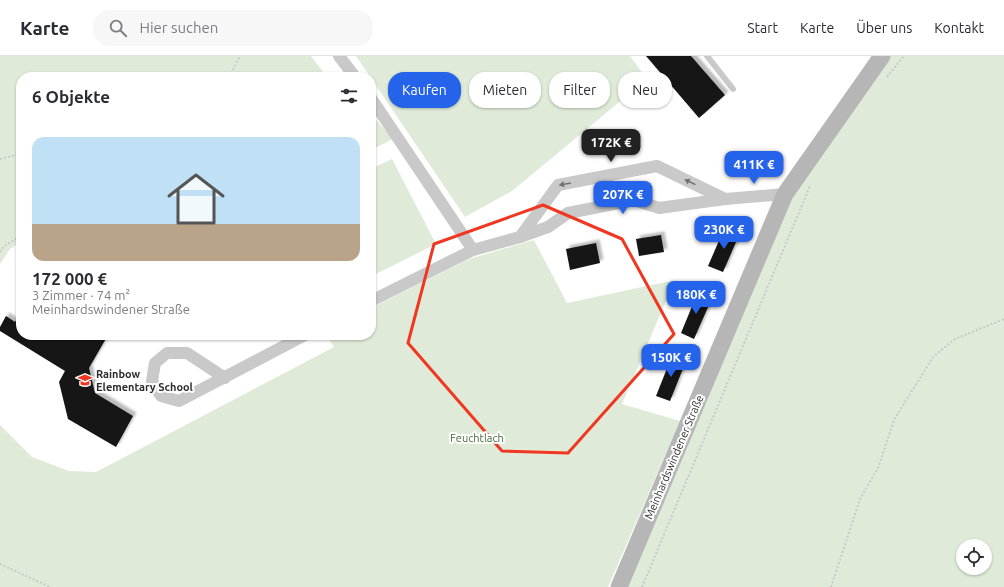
<!DOCTYPE html>
<html lang="de">
<head>
<meta charset="utf-8">
<style>
	:root { --surface:#fff; --page:#f7f7f7; --text:#2b2b33; --muted:#7c7c81; --line:#e1e1e2; --accent:#2563eb }
	body { margin:0; font-family:Ubuntu,sans-serif; background:var(--page); color:var(--text); height:100vh; display:flex; flex-direction:column; font-size:15px; white-space:nowrap }
	* { box-sizing:border-box; margin:0 }
	p { font-size:13px; color:var(--muted) }
	.icon { flex:none; width:22px; height:22px; fill:none; stroke:currentColor; stroke-width:2; stroke-linecap:round; stroke-linejoin:round }
	.map { position:relative; flex:1; overflow:hidden }
	.details { position:absolute; left:16px; top:16px; width:360px; height:268px; display:flex; flex-direction:column; background:var(--surface); border-radius:16px; box-shadow:0 1px 3px #0004 }
	.details>* { flex:none }
	.hud { position:absolute; left:388px; top:16px; width:380px; height:36px; display:flex; gap:8px }
	.fabs { position:absolute; left:956px; top:483px; display:grid; gap:8px }
	.fabs a { display:grid; place-items:center; width:36px; height:36px; border-radius:50%; background:var(--surface); box-shadow:0 1px 3px #0004; font-size:20px }
	.price { position:absolute; translate:-50% -34px; padding:0 9px; border-radius:8px; background:var(--accent); color:#fff; font-size:13px; line-height:26px; filter:drop-shadow(0 1px 2px #0008) }
	.price::after { content:''; position:absolute; left:50%; top:24px; width:12px; height:9px; margin-left:-6px; background:inherit; clip-path:polygon(0 0,100% 0,50% 100%) }
	.price.on { background:#222; color:#fff }
	ul { padding:0; list-style:none }
	li { display:grid; align-content:center; gap:8px; height:212px; padding:0 16px }
	li span { display:grid; place-items:center; height:124px; border-radius:12px; color:#555 }
	li>.icon { margin-inline-start:auto }
	span .icon { width:72px; height:72px; fill:#fffc; stroke-width:1 }
	li b { font-size:17px }
	h2 { display:flex; justify-content:space-between; align-items:center; height:48px; padding:0 16px; font-size:17px }
	.pill { padding:0 14px; border-radius:16px; background:var(--surface); box-shadow:0 1px 3px #0004; font-size:14px; line-height:36px }
	.pill.on { background:var(--accent); color:#fff }
	header { display:flex; align-items:center; gap:24px; box-sizing:border-box; height:56px; padding:0 20px; background:var(--surface); border-bottom:1px solid var(--line) }
	header strong { font-size:19px }
	nav { display:flex; gap:22px; margin-inline-start:auto; font-size:14px }
	.search { width:280px; height:36px; background:var(--page); display:flex; align-items:center; gap:10px; box-sizing:border-box; padding:0 14px; border-radius:16px; color:var(--muted); font-size:15px }
	.map>svg:first-child { display:block }
</style>
</head>
<body>
<header>
<strong>Karte</strong>
<div class="search"><svg class="icon" aria-label="search" viewBox="0 0 24 24"><circle cx="10" cy="10" r="6"/><path d="M15 15l6 6"/></svg>Hier suchen</div>
<nav><a>Start</a><a>Karte</a><a>Über uns</a><a>Kontakt</a></nav>
</header>
<div class="map">
<svg width="1004" height="531" viewBox="0 0 1004 531">
	<defs>
		<filter id="shadow"><feDropShadow dx="3.5" dy="-3.5" stdDeviation="1" flood-color="#0004"/></filter>
	</defs>
	<rect width="100%" height="100%" fill="#fff"/>
	<g fill="#dfebd8" fill-rule="evenodd">
		<polygon points="0,0 311,0 327,21 21,21 21,186 10,193 0,208"/>
		<polygon points="356,0 630,0 647,23 512,135 465,161"/>
		<path d="M886 0H1004V531H626L791 138ZM963 490H985V512H963Z"/>
		<polygon points="371,58 393,83 371,94"/>
		<polygon points="392,103 436,188 372,220 371,113"/>
		<polygon points="534,184 567,247 675,224 622,348 680,365 608,531 0,531 0,369 32,401 69,415 96,416 334,291 326,279 371,279 371,252 469,203"/>
	</g>
	<g fill="#131313" filter="url(#shadow)">
		<polygon points="646,0 691,0 725,39 699,62"/>
		<polygon points="725,171 740,177 723,216 708,210"/>
		<polygon points="661,179 664,196 639,200 636,183"/>
		<polygon points="596,187 600,207 570,214 566,193"/>
		<polygon points="698,236 712,242 694,283 681,277"/>
		<polygon points="21,255 21,279 108,279 89,312 95,337 133,360 116,391 68,363 59,326 65,315 0,275 0,271 6,260 15,266"/>
		<polygon points="672,300 686,305 670,345 656,340"/>
	</g>
	<g fill="none" stroke-linecap="round" stroke-linejoin="round">
		<g stroke="#c9c9c9" stroke-width="2" stroke-dasharray="2 2" stroke-linecap="butt">
			<polyline points="229,21 240,0"/>
			<polyline points="887,21 904,0"/>
			<polyline points="0,103 21,98"/>
			<polyline points="0,196 4,190 21,180"/>
			<polyline points="0,508 50,531"/>
			<polyline points="642,531 810,130"/>
			<polyline points="831,531 860,443 878,412 894,364 933,301 955,283 1004,263"/>
		</g>
		<polyline stroke="#c9c9c9" stroke-width="6" points="707,0 733,33"/>
		<g stroke="#c9c9c9" stroke-width="12">
			<polyline points="339,0 355,21"/>
			<polyline points="371,42 473,194 520,181 548,171 568,157 634,144 659,152 725,143 785,138"/>
			<polyline points="520,181 558,129 657,110 725,143"/>
			<polyline points="371,245 473,194"/>
			<polyline points="225,322 187,297 167,297 155,307 152,325 161,340 179,345 305,279"/>
		</g>
		<polyline stroke="#b6b6b6" stroke-width="17" points="619,531 785,138 882,0"/>
	</g>
	<defs><path id="oneway-solid" d="M-6-.8H1V-3.2L6.5 0L1 3.2V.8H-6Z"/></defs>
	<g fill="#737373">
		<use href="#oneway-solid" transform="translate(690 126) rotate(-154)"/>
		<use href="#oneway-solid" transform="translate(565 128) rotate(170)"/>
	</g>
	<path fill="none" stroke="#f03721" stroke-width="3" stroke-linejoin="round" d="M543 149 622 183 674 278 568 397 502 395 408 287 434 188Z"/>
	<defs>
		<symbol id="school-bare" viewBox="-9 -9 18 18"><path d="M0-5L7-2L0 1L-7-2ZM-4 1L0 2.5L4 1V4Q0 6-4 4Z" fill="#f03721" stroke="#fff" stroke-width="2.5" paint-order="stroke"/></symbol>
	</defs>
	<g fill-rule="evenodd">
		<use href="#school-bare" x="75" y="314" width="20" height="20"/>
	</g>
	<g text-anchor="middle" stroke-width="4" stroke-linejoin="round" paint-order="stroke">
		<g font-size="11" font-weight="bold" fill="#2c2c2c" stroke="#fff" text-anchor="start">
			<text x="96" y="322">Rainbow<tspan x="96" dy="13">Elementary School</tspan></text>
		</g>
		<g font-size="11" fill="#466a37" stroke="#fff">
			<text x="477" y="386">Feuchtlach</text>
		</g>
		<g font-size="11" fill="#2c2c2c" stroke="#fff">
			<text transform="translate(674 401) rotate(-67)" y="4">Meinhardswindener Straße</text>
		</g>
	</g>
</svg>
<div class="fabs">
<a><svg class="icon" aria-label="locate" viewBox="0 0 24 24"><circle cx="12" cy="12" r="6"/><path d="M12 2v4M12 18v4M2 12h4M18 12h4"/></svg></a>
</div>
<b class="price on" style="left:611px;top:107px">172K €</b>
<b class="price" style="left:754px;top:129px">411K €</b>
<b class="price" style="left:623px;top:159px">207K €</b>
<b class="price" style="left:724px;top:194px">230K €</b>
<b class="price" style="left:696px;top:259px">180K €</b>
<b class="price" style="left:671px;top:322px">150K €</b>
<div class="hud">
<a class="pill on">Kaufen</a>
<a class="pill">Mieten</a>
<a class="pill">Filter</a>
<a class="pill">Neu</a>
</div>
<section class="details">
<h2>6 Objekte<svg class="icon" aria-label="filters" viewBox="0 0 24 24"><path d="M4 7h16M4 17h16"/><circle cx="9" cy="7" r="2"/><circle cx="15" cy="17" r="2"/></svg></h2>
<ul>
<li><span style="background:linear-gradient(#bfe0f5 70%,#b9a48a 0)"><svg class="icon" aria-label="home" viewBox="0 0 24 24"><path d="M3 11l9-7 9 7M6 9v11h12V9"/></svg></span><div><b>172 000 €</b><p>3 Zimmer · 74 m²</p><p>Meinhardswindener Straße</p></div></li>
</ul>
</section>
</div>
</body>
</html>
